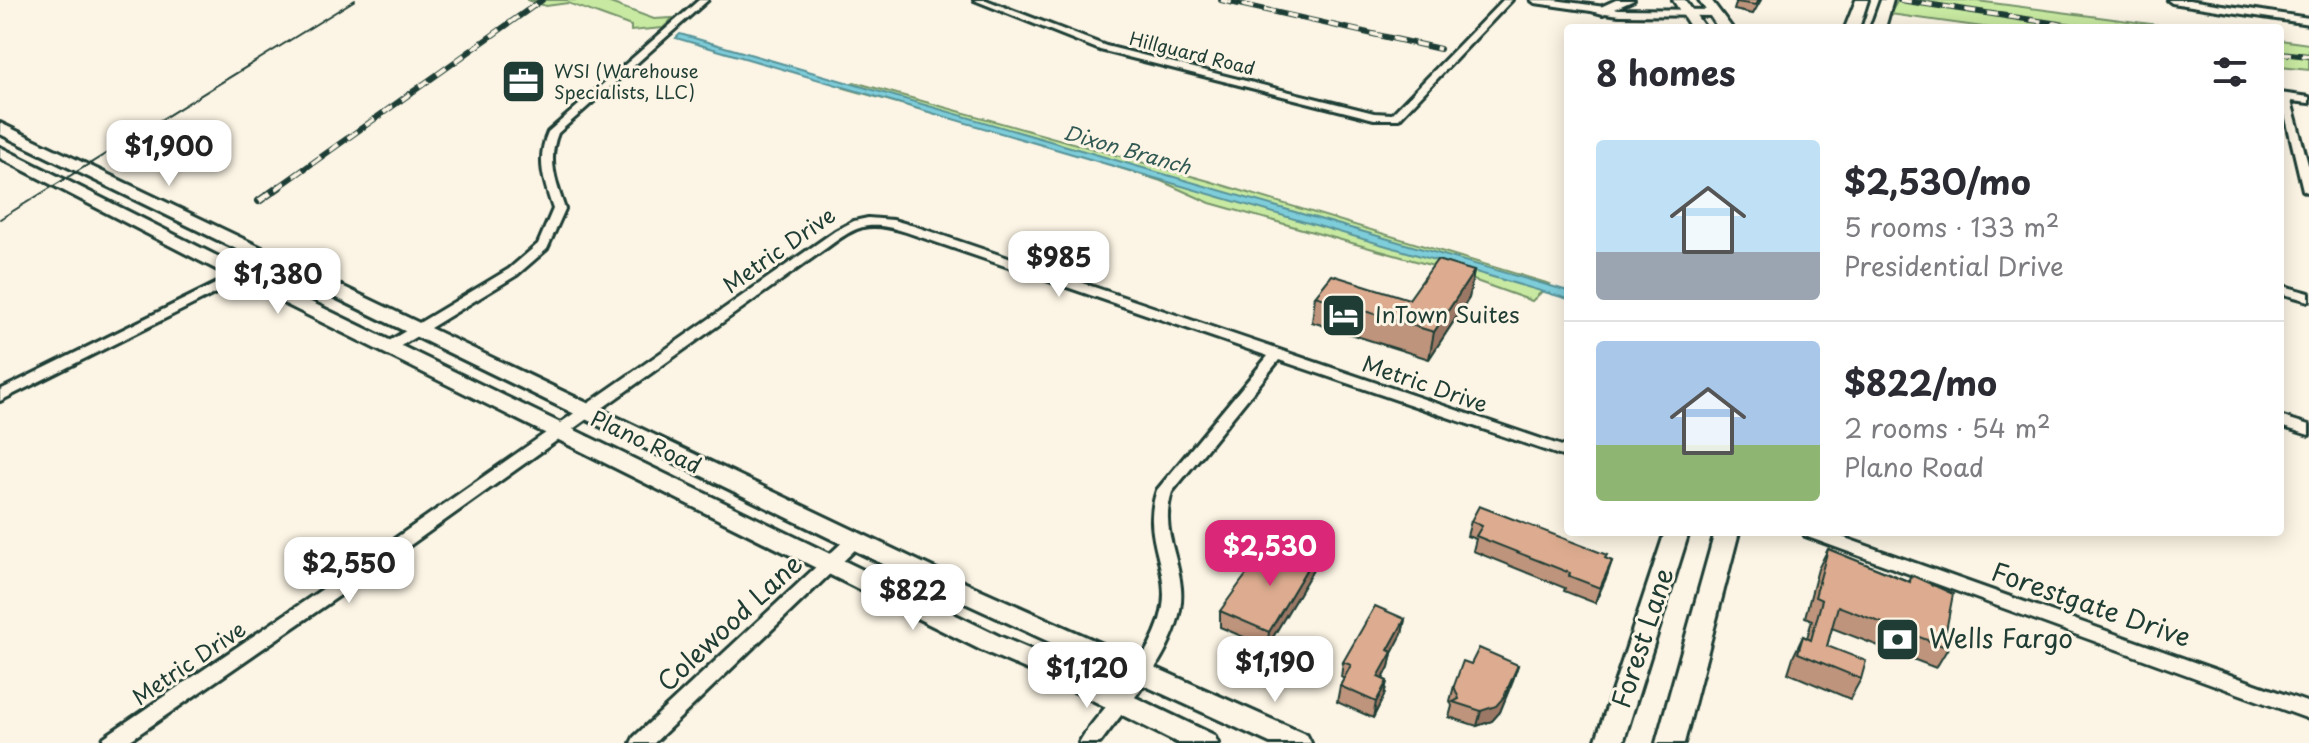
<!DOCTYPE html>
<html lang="en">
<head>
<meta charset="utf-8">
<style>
	:root { --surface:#fff; --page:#f7f7f7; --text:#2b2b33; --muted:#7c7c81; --line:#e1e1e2; --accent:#db2777 }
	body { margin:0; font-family:"Playpen Sans",sans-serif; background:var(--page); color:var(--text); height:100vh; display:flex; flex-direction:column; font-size:30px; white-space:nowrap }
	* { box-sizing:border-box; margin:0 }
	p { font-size:26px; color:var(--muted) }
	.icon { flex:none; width:44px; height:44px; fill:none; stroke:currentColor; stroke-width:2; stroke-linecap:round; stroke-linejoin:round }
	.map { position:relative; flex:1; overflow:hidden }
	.drawer { position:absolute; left:1564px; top:24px; width:720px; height:512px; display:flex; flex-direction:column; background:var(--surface); border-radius:8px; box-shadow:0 4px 20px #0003 }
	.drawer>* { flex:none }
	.price { position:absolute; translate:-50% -68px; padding:0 18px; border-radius:16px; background:#fff; color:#222; font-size:26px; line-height:52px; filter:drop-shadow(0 2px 4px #0008) }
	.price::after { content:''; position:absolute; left:50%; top:48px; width:24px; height:18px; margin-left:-12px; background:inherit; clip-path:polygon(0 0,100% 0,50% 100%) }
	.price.selected { background:var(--accent); color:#fff }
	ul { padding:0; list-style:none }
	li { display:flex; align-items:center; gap:24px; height:200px; padding:0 32px }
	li+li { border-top:2px solid var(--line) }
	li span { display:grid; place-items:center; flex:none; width:224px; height:160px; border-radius:8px; color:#555 }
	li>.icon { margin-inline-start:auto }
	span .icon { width:96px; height:96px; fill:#fffc; stroke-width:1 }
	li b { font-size:34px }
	h2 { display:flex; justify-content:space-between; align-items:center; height:96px; padding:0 32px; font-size:34px }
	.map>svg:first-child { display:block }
</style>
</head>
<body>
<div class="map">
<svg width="2309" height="743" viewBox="0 0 2309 743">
	<rect width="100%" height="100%" fill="#fcf5e5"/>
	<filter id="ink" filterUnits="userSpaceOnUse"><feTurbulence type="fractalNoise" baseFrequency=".0125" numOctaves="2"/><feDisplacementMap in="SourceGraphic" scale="16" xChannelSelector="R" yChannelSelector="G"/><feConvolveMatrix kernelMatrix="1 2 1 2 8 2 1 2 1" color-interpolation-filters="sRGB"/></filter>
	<g filter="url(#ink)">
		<g fill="#c8e9a1" stroke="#74936a" stroke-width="2">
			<polygon points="527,0 602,0 654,19 673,18 663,28 631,31 631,26 568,3 546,6"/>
			<polygon points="1898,0 1970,0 2181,28 1990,28 1890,14"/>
			<polygon points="2280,40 2309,44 2309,70 2280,67"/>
			<polygon points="854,82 1209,181 1550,284 1532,301 1437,267 1210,203 1161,181 1060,149 844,88"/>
		</g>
		<polygon fill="#7ecddb" stroke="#589398" stroke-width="2" points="680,34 1568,291 1568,299 676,38"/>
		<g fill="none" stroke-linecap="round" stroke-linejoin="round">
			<defs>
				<g id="street">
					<path d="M699 0H708L558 133C547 160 556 183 565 209L547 249 517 275 394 350H384L382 347 384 344 509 269 538 244 553 209C544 182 536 159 548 132Z"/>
					<polygon points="974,0 986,0 1106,46 1374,113 1392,114 1503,0 1512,0 1399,119 1374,119 1100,50"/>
					<polygon points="1531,0 1554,0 1619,9 1715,10 1720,13 1715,16 1619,15 1535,3"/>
					<polygon points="2168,0 2189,0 2309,18 2309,24 2172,3"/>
					<polygon points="2280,93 2309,97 2309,103 2291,101 2309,168 2309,193 2303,190"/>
					<path d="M868 218 893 220 914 226 1568 448V458L1279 360 1172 492C1160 529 1178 552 1181 588 1186 642 1130 702 1100 743H1079C1086 730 1096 719 1105 708 1127 679 1154 648 1162 612 1172 567 1140 539 1157 490L1268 356 906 232C861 218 854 229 818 254L339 596 126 743H101L104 737 327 586 835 231 854 221Z"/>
					<polygon points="270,257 276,261 274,264 0,401 0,390"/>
					<polygon points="2280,285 2309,293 2309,301 2280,293"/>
					<polygon points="2280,416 2309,425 2309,435 2280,426"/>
					<polygon points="1803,532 1828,532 2309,703 2309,719 1805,536"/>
					<polygon points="854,535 860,537 862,541 860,545 654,743 631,743 634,737 848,537"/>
				</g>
				<g id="secondary">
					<polygon points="1616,0 1634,0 1603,14 1592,11"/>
					<polygon points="1673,0 1685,0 1705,28 1691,28"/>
					<polygon points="1699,0 1711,0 1732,28 1718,28"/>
					<polygon points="1856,0 1868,0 1859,28 1845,28"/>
					<polygon points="1881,0 1893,0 1885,28 1871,28"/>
					<polygon points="0,123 950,576 1307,735 1311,743 1270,743 932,588 0,134"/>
					<polygon points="0,147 247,271 999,636 1074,668 1214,735 1218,743 1178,743 1056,682 981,650 235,279 0,158"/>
					<polygon points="1665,532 1689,532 1623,743 1595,743"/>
					<polygon points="1715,532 1739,532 1684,743 1656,743"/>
				</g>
			</defs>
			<use href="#street" stroke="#1f3d34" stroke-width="6"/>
			<use href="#secondary" stroke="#1f3d34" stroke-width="6"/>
			<use href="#street" fill="#fcf5e5" fill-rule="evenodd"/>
			<use href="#secondary" fill="#fcf5e5" fill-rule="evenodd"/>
			<polyline stroke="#1f3d34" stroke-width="2" points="0,219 355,0"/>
			<defs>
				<g id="rail-far1">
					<polyline points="1221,0 1440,49"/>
					<polyline points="1900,0 2085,28"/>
					<polyline points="2280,53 2309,56"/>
					<polyline points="276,189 542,0"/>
				</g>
				<polyline id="rail" points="259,201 279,187"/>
			</defs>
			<use href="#rail-far1" stroke="#1f3d34" stroke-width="6"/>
			<use href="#rail" stroke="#1f3d34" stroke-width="8"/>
			<use href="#rail-far1" stroke="#fcf5e5" stroke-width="4" stroke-dasharray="11" stroke-linecap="butt"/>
			<use href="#rail" stroke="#fcf5e5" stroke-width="5" stroke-dasharray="14" stroke-linecap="butt"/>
		</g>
		<g fill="#be947c" stroke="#1f3d34" stroke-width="2">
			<polygon points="1737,0 1761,0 1753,14 1734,10"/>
			<polygon points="1474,271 1469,298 1429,359 1312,322 1315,296 1409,299"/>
			<polygon points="1471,521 1612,561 1595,603 1564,591 1565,588 1473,551 1476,539 1467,536"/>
			<polygon points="1828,549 1908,581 1911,575 1946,631 1948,648 1936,668 1832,628 1827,646 1861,679 1850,699 1788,673 1793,657 1803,636 1807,638 1812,620 1805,617 1818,569"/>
			<polygon points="1318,550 1316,565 1267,647 1220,627 1220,611"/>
			<polygon points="1405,619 1402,634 1392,653 1389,667 1383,679 1387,681 1384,696 1373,718 1337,702 1340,686 1344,679 1341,677 1343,662"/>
			<polygon points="1471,664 1518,665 1513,680 1500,712 1492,721 1477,726 1449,717 1452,706 1450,701 1454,686"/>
		</g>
		<g fill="#9b7865" stroke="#1f3d34" stroke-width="2">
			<polygon points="1474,271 1469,298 1429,359 1434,332"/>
			<polygon points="1318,550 1316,565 1267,647 1269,632"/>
			<polygon points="1612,561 1607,576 1595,603 1600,588"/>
			<polygon points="1405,619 1402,634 1392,653 1389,667 1376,692 1378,677 1388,650"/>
			<polygon points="1518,665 1513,680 1500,712 1492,721 1477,726 1481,711"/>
			<polygon points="1387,681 1384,696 1373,718 1376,702"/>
		</g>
		<g fill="#ddac90" stroke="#1f3d34" stroke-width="2">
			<polygon points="1737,0 1759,0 1756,5 1736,2"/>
			<polygon points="1437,260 1474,271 1434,332 1315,296 1332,275 1409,299"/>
			<polygon points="1479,506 1607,555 1605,558 1612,561 1600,588 1569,576 1570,573 1476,536 1482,526 1471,521"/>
			<polygon points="1292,540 1318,550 1269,632 1220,611 1240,583 1253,566 1270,573"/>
			<polygon points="1828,549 1910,582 1911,575 1953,594 1946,631 1951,633 1948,648 1838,606 1827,646 1866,661 1861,679 1798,653 1803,636 1811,640 1822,600 1815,597"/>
			<polygon points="1375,606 1405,619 1388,650 1392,652 1378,677 1387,681 1376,702 1340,686 1351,665 1343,662"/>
			<polygon points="1479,648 1518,665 1504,697 1496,706 1481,711 1453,702 1459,699 1454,686 1463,661 1471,664"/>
		</g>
	</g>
	<defs>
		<symbol id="office-square" viewBox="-11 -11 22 22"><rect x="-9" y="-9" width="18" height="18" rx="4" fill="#1f3d34" stroke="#fcf5e5"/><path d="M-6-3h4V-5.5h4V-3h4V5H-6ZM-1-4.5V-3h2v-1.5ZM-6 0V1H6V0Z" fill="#fff"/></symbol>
		<symbol id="hotel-square" viewBox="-11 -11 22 22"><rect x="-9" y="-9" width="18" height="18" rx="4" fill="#1f3d34" stroke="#fcf5e5"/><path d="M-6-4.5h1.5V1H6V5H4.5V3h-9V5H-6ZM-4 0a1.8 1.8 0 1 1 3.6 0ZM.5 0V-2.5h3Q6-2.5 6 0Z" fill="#fff"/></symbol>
		<symbol id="bank-square" viewBox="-11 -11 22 22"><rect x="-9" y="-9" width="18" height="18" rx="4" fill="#1f3d34" stroke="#fcf5e5"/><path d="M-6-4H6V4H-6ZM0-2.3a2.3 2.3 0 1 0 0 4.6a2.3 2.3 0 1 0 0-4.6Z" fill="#fff"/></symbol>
	</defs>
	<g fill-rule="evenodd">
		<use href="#office-square" x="498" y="56" width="51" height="51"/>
		<use href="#hotel-square" x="1318" y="290" width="51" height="51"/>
		<use href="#bank-square" x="1872" y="614" width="51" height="51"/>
	</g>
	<g text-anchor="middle" stroke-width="6" stroke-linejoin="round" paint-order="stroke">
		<g font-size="18" fill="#1f3d34" stroke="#fcf5e5">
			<text transform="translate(1192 54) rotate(14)" y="6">Hillguard Road</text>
		</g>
		<g font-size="18" fill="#1f3d34" stroke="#fcf5e5" text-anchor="start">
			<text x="554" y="78">WSI (Warehouse<tspan x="554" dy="21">Specialists, LLC)</tspan></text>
		</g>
		<g font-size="20" font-style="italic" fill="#325a55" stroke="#fcf5e5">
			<text transform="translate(1127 150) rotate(16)" y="7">Dixon Branch</text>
		</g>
		<g font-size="22" fill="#1f3d34" stroke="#fcf5e5">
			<text transform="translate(779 250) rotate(-35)" y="8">Metric Drive</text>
			<text transform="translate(1425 384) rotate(19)" y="8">Metric Drive</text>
			<text transform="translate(646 442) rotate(25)" y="8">Plano Road</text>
			<text transform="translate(189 663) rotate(-34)" y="8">Metric Drive</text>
		</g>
		<g font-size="22" fill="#1f3d34" stroke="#fcf5e5" text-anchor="start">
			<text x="1375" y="323">InTown Suites</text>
		</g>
		<g font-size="26" fill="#1f3d34" stroke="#fcf5e5">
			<text transform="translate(2091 605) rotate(19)" y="9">Forestgate Drive</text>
			<text transform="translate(730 623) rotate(-43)" y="9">Colewood Lane</text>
			<text transform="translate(1643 638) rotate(-72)" y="9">Forest Lane</text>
		</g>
		<g font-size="26" fill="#1f3d34" stroke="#fcf5e5" text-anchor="start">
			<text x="1929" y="648">Wells Fargo</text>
		</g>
	</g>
</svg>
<b class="price" style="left:169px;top:188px">$1,900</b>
<b class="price" style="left:1059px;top:299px">$985</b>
<b class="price" style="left:278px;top:316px">$1,380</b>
<b class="price selected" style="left:1270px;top:588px">$2,530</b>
<b class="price" style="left:349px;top:605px">$2,550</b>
<b class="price" style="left:913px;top:632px">$822</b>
<b class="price" style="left:1275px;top:704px">$1,190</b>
<b class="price" style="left:1087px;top:710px">$1,120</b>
<section class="drawer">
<h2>8 homes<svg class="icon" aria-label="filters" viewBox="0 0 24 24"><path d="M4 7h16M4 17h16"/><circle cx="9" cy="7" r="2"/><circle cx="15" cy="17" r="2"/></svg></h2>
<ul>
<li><span style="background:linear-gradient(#bfe0f5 70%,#9aa5b1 0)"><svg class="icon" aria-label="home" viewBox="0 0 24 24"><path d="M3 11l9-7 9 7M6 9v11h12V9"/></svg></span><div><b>$2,530/mo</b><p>5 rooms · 133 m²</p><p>Presidential Drive</p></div></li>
<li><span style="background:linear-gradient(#a9c7e8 65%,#8fb573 0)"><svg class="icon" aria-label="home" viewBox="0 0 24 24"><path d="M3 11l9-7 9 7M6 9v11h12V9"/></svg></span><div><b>$822/mo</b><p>2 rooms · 54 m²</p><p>Plano Road</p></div></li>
</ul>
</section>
</div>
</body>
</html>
